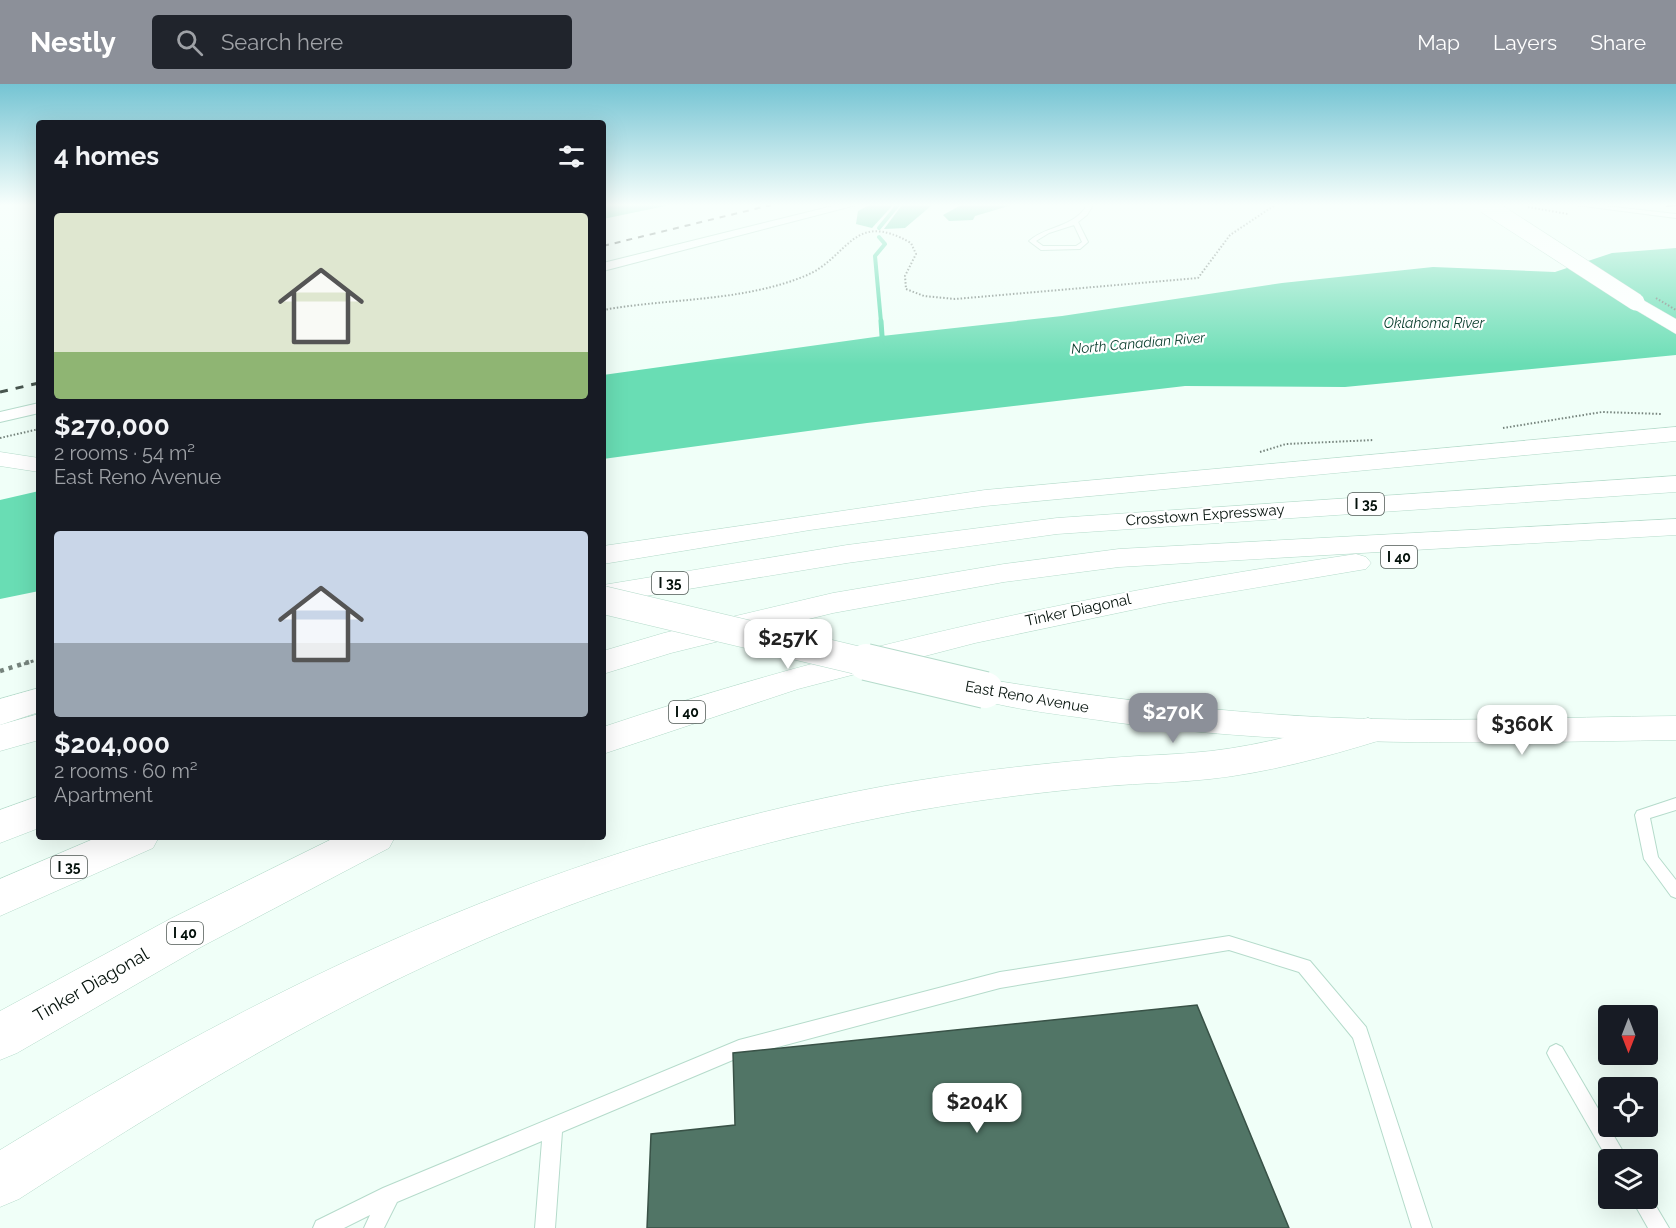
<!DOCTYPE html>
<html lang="en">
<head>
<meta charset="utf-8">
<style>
	:root { --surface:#171b24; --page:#20242c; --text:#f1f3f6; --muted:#9ea1a6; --accent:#8c9099 }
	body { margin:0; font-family:Raleway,sans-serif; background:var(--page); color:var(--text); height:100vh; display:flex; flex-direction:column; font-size:22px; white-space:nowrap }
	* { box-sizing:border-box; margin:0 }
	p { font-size:20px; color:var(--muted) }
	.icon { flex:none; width:33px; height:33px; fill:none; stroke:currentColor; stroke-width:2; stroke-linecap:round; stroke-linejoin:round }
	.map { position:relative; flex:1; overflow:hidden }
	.panel { position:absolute; left:36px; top:36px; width:570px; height:720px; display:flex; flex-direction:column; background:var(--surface); border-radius:6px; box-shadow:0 6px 24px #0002 }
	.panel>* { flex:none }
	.needle { width:39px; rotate:180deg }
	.buttons { position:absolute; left:1598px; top:921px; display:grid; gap:12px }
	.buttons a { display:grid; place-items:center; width:60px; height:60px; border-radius:6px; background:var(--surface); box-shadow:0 6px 24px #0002; font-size:30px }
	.price { position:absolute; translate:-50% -51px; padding:0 14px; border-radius:12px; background:#fff; color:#222; font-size:20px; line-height:39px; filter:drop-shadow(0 2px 3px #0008) }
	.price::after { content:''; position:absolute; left:50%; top:36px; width:18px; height:14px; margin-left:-9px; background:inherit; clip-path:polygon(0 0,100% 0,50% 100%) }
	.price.current { background:var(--accent); color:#fff }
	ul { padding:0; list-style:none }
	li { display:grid; align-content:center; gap:12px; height:318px; padding:0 18px }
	li span { display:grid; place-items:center; height:186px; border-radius:6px; color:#555 }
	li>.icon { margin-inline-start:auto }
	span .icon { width:108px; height:108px; fill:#fffc; stroke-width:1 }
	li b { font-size:26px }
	h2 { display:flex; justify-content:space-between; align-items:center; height:72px; padding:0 18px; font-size:26px }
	header { display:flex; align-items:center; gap:36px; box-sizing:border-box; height:84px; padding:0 30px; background:var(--accent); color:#fff }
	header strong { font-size:28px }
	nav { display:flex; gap:33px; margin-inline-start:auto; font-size:21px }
	.search { width:420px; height:54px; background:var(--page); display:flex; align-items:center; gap:15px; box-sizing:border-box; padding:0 21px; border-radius:6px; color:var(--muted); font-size:22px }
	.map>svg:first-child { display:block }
</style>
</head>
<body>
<header>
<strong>Nestly</strong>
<div class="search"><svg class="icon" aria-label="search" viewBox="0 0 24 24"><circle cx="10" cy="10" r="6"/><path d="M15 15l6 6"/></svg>Search here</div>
<nav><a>Map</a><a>Layers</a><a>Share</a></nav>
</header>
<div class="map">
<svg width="1676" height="1144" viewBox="0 0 1676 1144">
	<rect width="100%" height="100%" fill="#f0fff8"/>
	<g fill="#5bcfa7">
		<polygon points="869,121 893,121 872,144 856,140 858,127"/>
		<polygon points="902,121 932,121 905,144 884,145"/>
		<polygon points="961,121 1012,121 975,132 973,136 949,137 943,131"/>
	</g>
	<g fill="#69ddb4">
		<polygon points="603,121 670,121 603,135"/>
		<polygon points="1676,164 1676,271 1345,303 1185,302 867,339 603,375 603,291 882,252 1062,232 1282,199 1433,183 1555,188 1612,169"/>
		<polygon points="39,407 39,507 0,515 0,416"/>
	</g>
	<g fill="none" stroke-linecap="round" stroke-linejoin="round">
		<g stroke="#69ddb4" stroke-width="4">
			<polyline points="879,144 898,121"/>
			<polyline points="879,153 885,160 875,172 881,238"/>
		</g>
		<polyline stroke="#69ddb4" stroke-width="5" points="881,237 882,252 887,261"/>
		<defs>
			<g id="service">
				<path d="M1087 121H1093L1087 131 1078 138 1088 158 1080 165 1041 166 1029 157C1047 141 1074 144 1087 121ZM1074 141 1082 158 1076 162H1043L1036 157 1049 149Z"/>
				<polygon points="1576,121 1596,121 1676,130 1676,134"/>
				<polygon points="1676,714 1676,726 1650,734 1658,773 1676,796 1676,814 1671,812 1644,775 1635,731 1637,727"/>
				<polygon points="1229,852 1310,877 1366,943 1432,1144 1412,1144 1353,954 1299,888 1229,866 1000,904 740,973 562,1048 555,1144 535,1144 542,1057 397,1118 384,1144 364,1144 370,1131 344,1144 313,1144 316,1137 383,1104 739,956 1000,888"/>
				<polygon points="1556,960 1562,963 1628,1076 1608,1076 1550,975 1547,969 1550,963"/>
				<polygon points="1647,1107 1669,1144 1648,1144 1631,1114 1647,1114"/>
			</g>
			<g id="minor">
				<polygon points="837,121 856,121 603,187 603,179"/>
				<polygon points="39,319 39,329 0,338 0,328"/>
			</g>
			<g id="secondary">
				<polygon points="1636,212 1676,235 1676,250 1629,222 1627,218 1629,214"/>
				<polygon points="0,368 39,374 39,388 0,382"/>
				<path d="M985 595C1095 613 1206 627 1318 633 1437 639 1557 633 1676 632V656C1487 659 1300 664 1112 638 1067 631 1018 627 973 614L969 606 973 598Z"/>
			</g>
			<g id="motorway">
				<polygon points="1676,343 1676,357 985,422 810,446 603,480 603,462 985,406"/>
				<polygon points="1676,392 1676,408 1057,450 847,479 603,519 603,501 847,461 1057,434"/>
				<polygon points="1676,435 1676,451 1119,483 1004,498 833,529 671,569 603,590 603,567 664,549 833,509 1004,480 1119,465"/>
				<path d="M1356 470 1366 473 1371 479 1366 485 1165 519 975 559 798 605 603 670V643C850 560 1098 508 1356 470Z"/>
				<polygon points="39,604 39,628 0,641 0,615"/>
				<polygon points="39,630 39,656 0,667 0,641"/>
				<path d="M1368 634 1381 638 1386 647 1381 656C1326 673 1266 689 1210 695 1176 699 1141 699 1107 702 1032 709 957 718 883 733 737 762 593 806 458 867 304 936 160 1024 19 1115L0 1123V1066C280 894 559 762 885 702 959 689 1034 680 1109 674 1143 671 1177 671 1211 667 1264 661 1316 645 1368 634Z"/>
				<polygon points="39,712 39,744 0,759 0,726"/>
				<polygon points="98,753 159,753 153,764 0,832 0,795"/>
				<polygon points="336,753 395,753 389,764 201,863 17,969 0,976 0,927 170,835"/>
			</g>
		</defs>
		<use href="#service" stroke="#b5dbcb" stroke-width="2"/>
		<use href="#minor" stroke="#b5dbcb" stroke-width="2"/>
		<use href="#secondary" stroke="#b5dbcb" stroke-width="1"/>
		<use href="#motorway" stroke="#b5dbcb" stroke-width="1"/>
		<g stroke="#75837c" stroke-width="2" stroke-dasharray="1.5 2" stroke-linecap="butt">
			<polyline points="1528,123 1568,130"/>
			<path d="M603 226C670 214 741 218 805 192 849 174 852 125 911 159L916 170 905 192 906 205 924 212 955 215 1198 194 1230 151 1275 121"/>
			<polyline points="1503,344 1602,328 1662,330"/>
			<polyline points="0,354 39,345"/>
			<polyline points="1260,368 1286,360 1374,356"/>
		</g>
		<polyline stroke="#75837c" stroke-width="3" stroke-dasharray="3 4" stroke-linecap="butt" points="24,580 39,575"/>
		<polyline stroke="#75837c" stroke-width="4.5" stroke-dasharray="4 5" stroke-linecap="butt" points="0,587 29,578"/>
		<use href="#service" fill="#fff" fill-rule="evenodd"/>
		<use href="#minor" fill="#fff" fill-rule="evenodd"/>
		<use href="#secondary" fill="#fff" fill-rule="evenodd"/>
		<use href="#motorway" fill="#fff" fill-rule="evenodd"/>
		<polyline stroke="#48564f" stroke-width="2" stroke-dasharray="6 6" stroke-linecap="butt" points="603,162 771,121"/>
		<polyline stroke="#48564f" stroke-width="3" stroke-dasharray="8 8" stroke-linecap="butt" points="0,308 39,299"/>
		<defs>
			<polyline id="secondary-bridge-far2" points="1486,121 1636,218"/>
			<polyline id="secondary-bridge-far1" points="603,516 873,580"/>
			<polyline id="secondary-bridge" points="866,578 985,606"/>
		</defs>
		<use href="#secondary-bridge-far2" stroke="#b5dbcb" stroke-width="18" stroke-linecap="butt"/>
		<use href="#secondary-bridge-far1" stroke="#b5dbcb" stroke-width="29" stroke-linecap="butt"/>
		<use href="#secondary-bridge" stroke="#b5dbcb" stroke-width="38" stroke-linecap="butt"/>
		<polyline stroke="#75837c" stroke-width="2" stroke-dasharray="1.5 2" stroke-linecap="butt" points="1656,214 1676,226"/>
		<use href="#secondary-bridge-far2" stroke="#fff" stroke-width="17"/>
		<use href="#secondary-bridge-far1" stroke="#fff" stroke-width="28"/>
		<use href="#secondary-bridge" stroke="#fff" stroke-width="36"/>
	</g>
	<polygon fill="#395247" points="1667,121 1676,121 1676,122 1666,123"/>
	<polygon fill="#517566" stroke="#395247" stroke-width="1.5" points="1197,921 1289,1144 647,1144 651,1050 735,1041 733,969"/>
	<linearGradient id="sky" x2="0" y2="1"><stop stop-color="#75c4d3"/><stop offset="0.43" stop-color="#f8fffc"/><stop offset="1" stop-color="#f8fffc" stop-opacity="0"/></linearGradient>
	<rect width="1676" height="281" fill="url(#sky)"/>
	<g text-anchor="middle" stroke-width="4.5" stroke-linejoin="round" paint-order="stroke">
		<g font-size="14" font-style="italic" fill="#0e4131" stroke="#fff">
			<text x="1434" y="244">Oklahoma River</text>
			<text transform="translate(1138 259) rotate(-5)" y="5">North Canadian River</text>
		</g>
		<g fill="#fff" stroke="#4f5854" stroke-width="1.5">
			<rect x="1348" y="409" width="36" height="22" rx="4.5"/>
			<rect x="1381" y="462" width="36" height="22" rx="4.5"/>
			<rect x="652" y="488" width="36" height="22" rx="4.5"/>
			<rect x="669" y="617" width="36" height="22" rx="4.5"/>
			<rect x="51" y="772" width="36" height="22" rx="4.5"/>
			<rect x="167" y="838" width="36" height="22" rx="4.5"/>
		</g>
		<g font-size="14" font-weight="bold" fill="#04110b">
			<text x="1366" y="425">I 35</text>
			<text x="1399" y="478">I 40</text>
			<text x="670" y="504">I 35</text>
			<text x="687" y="633">I 40</text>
			<text x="69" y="788">I 35</text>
			<text x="185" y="854">I 40</text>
		</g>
		<g font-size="15" fill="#04110b" stroke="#fff">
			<text transform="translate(1205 431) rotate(-4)" y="5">Crosstown Expressway</text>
			<text transform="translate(1078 526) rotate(-12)" y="5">Tinker Diagonal</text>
			<text transform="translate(1027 613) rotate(10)" y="5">East Reno Avenue</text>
		</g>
		<g font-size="18" fill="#04110b" stroke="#fff">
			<text transform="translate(91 901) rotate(-30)" y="6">Tinker Diagonal</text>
		</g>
	</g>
</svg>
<div class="buttons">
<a><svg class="needle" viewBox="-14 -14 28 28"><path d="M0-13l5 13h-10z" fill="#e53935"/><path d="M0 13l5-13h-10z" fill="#9ea1a6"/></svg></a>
<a><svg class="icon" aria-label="locate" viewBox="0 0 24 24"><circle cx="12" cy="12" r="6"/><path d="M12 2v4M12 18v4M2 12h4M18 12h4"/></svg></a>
<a><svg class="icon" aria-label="layers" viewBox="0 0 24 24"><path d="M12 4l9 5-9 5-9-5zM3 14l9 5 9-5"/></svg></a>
</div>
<b class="price" style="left:788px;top:586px">$257K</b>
<b class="price current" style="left:1173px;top:660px">$270K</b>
<b class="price" style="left:1522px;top:672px">$360K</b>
<b class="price" style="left:977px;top:1050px">$204K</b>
<section class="panel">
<h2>4 homes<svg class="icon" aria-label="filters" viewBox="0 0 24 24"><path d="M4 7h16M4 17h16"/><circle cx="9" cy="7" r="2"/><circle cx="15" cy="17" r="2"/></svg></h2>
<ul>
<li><span style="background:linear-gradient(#dfe7d0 75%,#8fb573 0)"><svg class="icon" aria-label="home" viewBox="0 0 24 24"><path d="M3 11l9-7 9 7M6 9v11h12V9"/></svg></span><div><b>$270,000</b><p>2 rooms · 54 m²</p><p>East Reno Avenue</p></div></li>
<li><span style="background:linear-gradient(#c9d6e8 60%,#9aa5b1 0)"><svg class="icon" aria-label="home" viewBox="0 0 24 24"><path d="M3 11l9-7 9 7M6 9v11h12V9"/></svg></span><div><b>$204,000</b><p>2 rooms · 60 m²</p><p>Apartment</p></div></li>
</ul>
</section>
</div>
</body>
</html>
